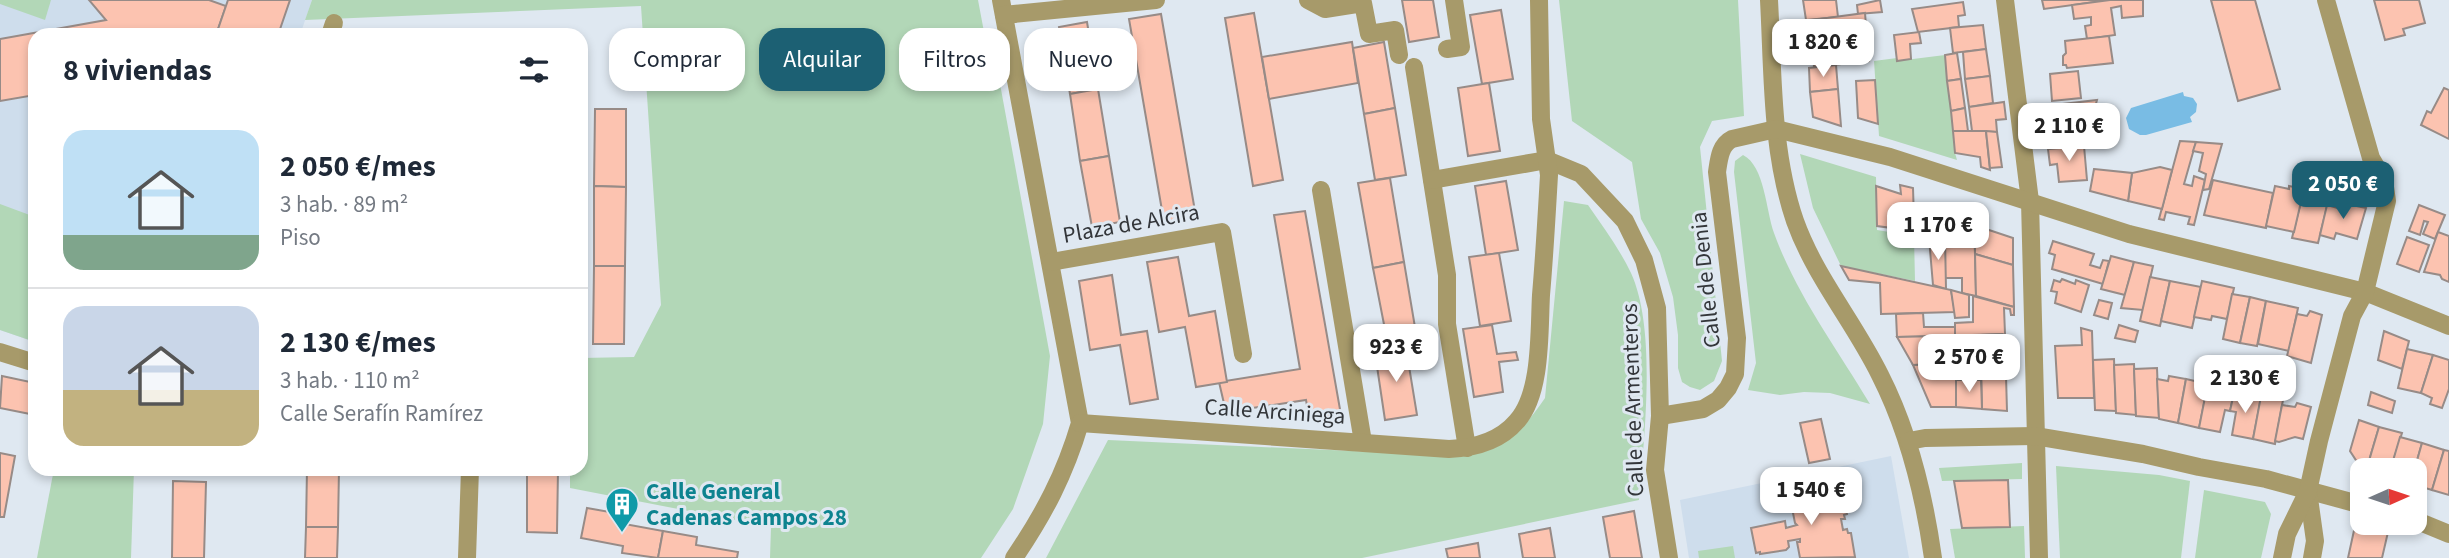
<!DOCTYPE html>
<html lang="es">
<head>
<meta charset="utf-8">
<style>
	:root { --surface:#fff; --page:#f2f2f3; --text:#1f2937; --muted:#747a83; --line:#e0e1e3; --accent:#1c6073 }
	body { margin:0; font-family:"Source Sans 3",sans-serif; background:var(--page); color:var(--text); height:100vh; display:flex; flex-direction:column; font-size:26px; white-space:nowrap }
	* { box-sizing:border-box; margin:0 }
	p { font-size:23px; color:var(--muted) }
	.icon { flex:none; width:38px; height:38px; fill:none; stroke:currentColor; stroke-width:2; stroke-linecap:round; stroke-linejoin:round }
	.map { position:relative; flex:1; overflow:hidden }
	.side { position:absolute; left:28px; top:28px; width:560px; height:448px; display:flex; flex-direction:column; background:var(--surface); border-radius:21px; box-shadow:0 4px 10px #0003 }
	.side>* { flex:none }
	.banner { position:absolute; left:609px; top:28px; width:665px; height:63px; display:flex; gap:14px }
	.needle { width:46px; rotate:87deg }
	.fabs { position:absolute; left:2350px; top:458px; display:grid; gap:14px }
	.fabs a { display:grid; place-items:center; width:77px; height:77px; border-radius:14px; background:var(--surface); box-shadow:0 4px 10px #0003; font-size:35px }
	.price { position:absolute; translate:-50% -60px; padding:0 16px; border-radius:14px; background:#fff; color:#222; font-size:23px; line-height:46px; filter:drop-shadow(0 2px 4px #0008) }
	.price::after { content:''; position:absolute; left:50%; top:42px; width:21px; height:16px; margin-left:-10px; background:inherit; clip-path:polygon(0 0,100% 0,50% 100%) }
	.price.selected { background:var(--accent); color:#fff }
	ul { padding:0; list-style:none }
	li { display:flex; align-items:center; gap:21px; height:175px; padding:0 35px }
	li+li { border-top:2px solid var(--line) }
	li span { display:grid; place-items:center; flex:none; width:196px; height:140px; border-radius:21px; color:#555 }
	li>.icon { margin-inline-start:auto }
	span .icon { width:84px; height:84px; fill:#fffc; stroke-width:1 }
	li b { font-size:30px }
	h2 { display:flex; justify-content:space-between; align-items:center; height:84px; padding:0 35px; font-size:30px }
	.pill { padding:0 24px; border-radius:21px; background:var(--surface); box-shadow:0 4px 10px #0003; font-size:24px; line-height:63px }
	.pill.selected { background:var(--accent); color:#fff }
	.map>svg:first-child { display:block }
</style>
</head>
<body>
<div class="map">
<svg width="2449" height="558" viewBox="0 0 2449 558">
	<rect width="100%" height="100%" fill="#dfe8f1"/>
	<g fill="#ceddec">
		<polygon points="0,0 312,0 300,35 35,35 35,342 0,330"/>
		<polygon points="1891,456 1909,558 1689,558 1680,500"/>
	</g>
	<g fill="#b2d7b7">
		<polygon points="0,0 51,0 45,20 0,4"/>
		<polygon points="312,0 978,0 991,69 998,73 1050,356 1043,424 1013,509 981,558 770,558 771,527 570,488 570,469 581,469 581,358 634,357 661,305 641,6 305,20"/>
		<polygon points="1559,0 1738,0 1744,116 1712,121 1700,147 1722,361 1714,381 1700,390 1690,387 1682,382 1678,368 1678,335 1673,297 1660,253 1641,219 1632,162 1572,121"/>
		<polygon points="1945,55 1955,153 1957,160 1879,136 1874,61 1897,58 1897,61"/>
		<polygon points="1800,154 1876,177 1877,230 1914,236 1915,281 1841,266 1813,208"/>
		<path d="M1743 155C1765 166 1766 211 1774 233 1796 294 1837 349 1870 404L1830 393 1804 392 1780 395 1748 390 1756 363 1734 172 1735 161Z"/>
		<path d="M1564 201 1588 205C1603 227 1619 248 1631 273 1657 330 1644 438 1639 500L1362 558H1046L1108 440 1463 456C1504 451 1523 430 1545 398Z"/>
		<polygon points="0,204 35,217 35,342 0,330"/>
		<polygon points="2022,463 2022,479 1942,481 1939,468"/>
		<polygon points="2056,466 2159,475 2190,481 2181,558 2060,558"/>
		<polygon points="54,469 134,469 131,558 37,558"/>
		<polygon points="2204,490 2265,502 2271,514 2261,558 2195,558"/>
		<polygon points="2024,526 2025,558 1955,558 1950,529"/>
		<polygon points="1733,546 1735,558 1699,558 1698,551"/>
	</g>
	<polygon fill="#79bce4" points="2183,92 2184,96 2193,98 2197,104 2196,112 2190,117 2192,122 2146,135 2140,135 2129,129 2126,118 2131,108"/>
	<g fill="#fcc3b0" stroke="#978b87" stroke-width="2">
		<polygon points="89,0 209,0 226,6 216,35 35,35 35,95 0,101 0,39 106,20"/>
		<polygon points="228,0 290,0 278,35 216,35"/>
		<polygon points="1402,0 1433,0 1439,37 1409,42"/>
		<polygon points="1803,0 1836,0 1838,17 1806,20"/>
		<polygon points="1880,0 1882,12 1858,14 1857,5"/>
		<polygon points="2042,0 2109,0 2044,9"/>
		<polygon points="2110,0 2143,0 2143,16 2122,18 2121,6 2111,8 2115,35 2087,39 2085,26 2091,25 2091,17 2074,19 2072,5"/>
		<polygon points="2211,0 2255,0 2280,89 2238,101"/>
		<polygon points="2374,0 2419,0 2425,23 2403,29 2405,35 2385,40"/>
		<polygon points="1963,2 1965,15 1958,16 1959,27 1918,32 1912,9"/>
		<polygon points="1501,10 1513,79 1482,84 1470,15"/>
		<polygon points="1254,13 1283,180 1253,186 1225,18"/>
		<polygon points="1865,13 1867,38 1812,43 1811,20"/>
		<polygon points="1161,14 1196,217 1164,222 1129,19"/>
		<polygon points="1087,22 1098,89 1070,94 1059,27"/>
		<polygon points="1983,25 1986,49 1953,53 1950,28"/>
		<polygon points="1919,32 1921,43 1910,44 1911,59 1897,61 1894,35"/>
		<polygon points="2109,36 2113,63 2067,68 2066,65 2063,65 2063,56 2066,53 2065,41"/>
		<polygon points="1867,38 1869,61 1814,67 1812,44"/>
		<polygon points="1352,42 1358,83 1269,99 1262,57"/>
		<polygon points="1384,42 1395,108 1364,114 1353,48"/>
		<polygon points="1986,49 1990,76 1965,79 1963,52"/>
		<polygon points="1957,53 1961,79 1947,81 1945,55"/>
		<polygon points="1836,65 1838,89 1810,92 1809,68"/>
		<polygon points="2078,71 2081,98 2052,101 2050,74"/>
		<polygon points="1990,76 1993,103 1969,107 1965,79"/>
		<polygon points="1961,79 1965,108 1951,111 1947,81"/>
		<polygon points="1875,80 1878,124 1858,118 1856,81"/>
		<polygon points="1489,83 1500,151 1468,156 1458,88"/>
		<polygon points="2444,88 2449,90 2449,139 2421,125 2427,111 2431,113"/>
		<polygon points="1098,89 1109,156 1080,161 1070,94"/>
		<polygon points="1838,89 1841,126 1813,117 1810,92"/>
		<polygon points="2097,100 2084,146 2060,148 2055,105"/>
		<polygon points="2004,102 2006,119 1996,120 1997,132 1972,131 1969,107"/>
		<polygon points="1395,108 1406,175 1375,180 1364,114"/>
		<polygon points="1965,108 1968,131 1953,131 1951,111"/>
		<polygon points="595,109 626,109 626,187 594,186"/>
		<polygon points="1953,131 1986,131 1990,170 1981,167 1980,157 1955,153"/>
		<polygon points="1986,131 1997,132 2002,167 1990,168"/>
		<polygon points="2180,141 2196,142 2184,184 2192,186 2194,176 2205,180 2194,225 2188,224 2190,217 2166,212 2164,220 2159,219"/>
		<polygon points="2196,142 2222,144 2209,189 2203,190 2206,174 2199,171 2203,153 2193,151"/>
		<polygon points="2084,146 2087,180 2059,182 2057,164 2050,165 2048,149"/>
		<polygon points="1109,156 1120,222 1092,227 1080,161"/>
		<polygon points="2160,167 2172,170 2162,209 2128,201 2132,173"/>
		<polygon points="2094,169 2132,173 2128,201 2090,191"/>
		<polygon points="1390,178 1404,262 1373,268 1358,183"/>
		<polygon points="2213,180 2273,193 2266,228 2204,215"/>
		<polygon points="1506,181 1518,250 1486,255 1475,186"/>
		<polygon points="1900,185 1913,188 1914,220 1892,214 1892,228 1877,226 1876,186 1901,194"/>
		<polygon points="2305,185 2331,190 2318,243 2292,238"/>
		<polygon points="594,186 626,187 625,266 594,266"/>
		<polygon points="2275,186 2289,189 2289,186 2304,189 2294,232 2266,226"/>
		<polygon points="1914,203 1944,203 1945,230 1914,230"/>
		<polygon points="2342,203 2366,208 2357,239 2336,233 2334,239 2320,235 2327,205 2341,209"/>
		<polygon points="2419,205 2445,215 2435,239 2423,234 2428,222 2424,221 2420,235 2409,231"/>
		<polygon points="1305,211 1341,415 1310,422 1306,400 1226,412 1219,382 1300,369 1274,215"/>
		<polygon points="1974,225 2013,238 2013,265 1975,254"/>
		<polygon points="1974,229 1975,254 1976,296 1962,293 1962,278 1945,278 1945,230"/>
		<polygon points="2438,232 2449,236 2449,282 2442,279 2440,275 2424,272"/>
		<polygon points="2407,237 2429,245 2419,272 2397,264"/>
		<polygon points="1929,238 1945,238 1946,289 1933,285"/>
		<polygon points="2053,241 2094,254 2090,265 2100,268 2103,260 2109,261 2103,284 2052,269 2055,255 2049,253"/>
		<polygon points="1499,253 1511,321 1480,326 1469,257"/>
		<polygon points="1975,254 2013,265 2014,307 1976,296"/>
		<polygon points="2111,256 2134,262 2125,295 2101,289"/>
		<polygon points="1178,257 1189,316 1215,311 1227,382 1196,387 1185,327 1159,332 1147,262"/>
		<polygon points="1404,262 1418,345 1389,350 1373,268"/>
		<polygon points="2134,262 2153,266 2143,310 2121,308"/>
		<polygon points="594,266 625,266 624,344 593,344"/>
		<polygon points="1841,266 1951,290 1955,312 1881,314 1880,283 1849,280"/>
		<polygon points="1112,275 1121,335 1147,331 1158,399 1130,404 1120,345 1090,350 1079,281"/>
		<polygon points="2150,277 2170,281 2160,326 2140,321"/>
		<polygon points="2062,279 2075,284 2076,280 2089,285 2081,312 2055,303 2057,292 2051,291 2054,280 2060,282"/>
		<polygon points="2170,281 2201,287 2192,328 2161,321"/>
		<polygon points="2202,281 2234,288 2227,319 2212,316 2211,320 2194,317"/>
		<polygon points="1951,290 1969,295 1969,317 1955,318"/>
		<polygon points="2232,294 2250,297 2240,343 2223,339"/>
		<polygon points="1973,296 2014,307 2014,315 2011,315 2010,309 2004,308 2005,334 1955,336 1955,323 1973,322"/>
		<polygon points="2250,297 2266,301 2257,346 2240,343"/>
		<polygon points="2099,300 2112,303 2108,319 2094,315"/>
		<polygon points="2266,301 2298,308 2289,351 2258,344"/>
		<polygon points="2310,311 2322,315 2311,363 2287,356 2297,314 2307,316"/>
		<polygon points="1923,313 1924,327 1955,327 1955,336 1897,337 1896,314"/>
		<polygon points="1492,325 1497,354 1516,352 1518,360 1499,362 1503,392 1474,397 1463,329"/>
		<polygon points="2119,325 2138,331 2135,342 2115,338"/>
		<polygon points="2081,328 2092,331 2094,398 2058,398 2055,346 2082,345"/>
		<polygon points="2384,331 2409,341 2402,369 2378,360"/>
		<polygon points="2002,334 2004,362 1974,363 1973,335"/>
		<polygon points="1937,336 1938,364 1913,365 1897,337"/>
		<polygon points="1406,348 1417,415 1385,420 1375,353"/>
		<polygon points="2407,349 2433,355 2421,393 2398,388"/>
		<polygon points="2433,355 2449,360 2449,389 2442,408 2430,404 2432,398 2421,393"/>
		<polygon points="2114,359 2116,411 2095,410 2093,360"/>
		<polygon points="1997,362 1997,375 2006,376 2007,411 1982,409 1981,363"/>
		<polygon points="1956,364 1956,407 1931,407 1913,365"/>
		<polygon points="2134,364 2136,415 2116,413 2114,365"/>
		<polygon points="2157,368 2159,418 2136,416 2134,369"/>
		<polygon points="2,376 35,383 35,415 0,408"/>
		<polygon points="2169,376 2186,379 2178,423 2159,419 2157,379 2168,381"/>
		<polygon points="2186,379 2208,384 2199,428 2178,423"/>
		<polygon points="1956,380 1981,380 1982,409 1956,407"/>
		<polygon points="2207,387 2234,393 2230,411 2225,410 2220,432 2199,428"/>
		<polygon points="2371,392 2395,401 2392,413 2368,405"/>
		<polygon points="2234,393 2261,398 2253,439 2232,435 2236,412 2230,411"/>
		<polygon points="2261,396 2283,400 2275,444 2253,439"/>
		<polygon points="2297,403 2311,407 2303,439 2295,437 2279,442 2275,441 2282,405 2295,407"/>
		<polygon points="1821,419 1830,459 1809,463 1800,423"/>
		<polygon points="2359,420 2379,427 2366,471 2363,471 2350,451"/>
		<polygon points="2379,427 2402,433 2390,471 2366,471"/>
		<polygon points="2400,437 2422,443 2414,471 2390,471"/>
		<polygon points="2422,443 2444,450 2432,490 2415,485 2414,471"/>
		<polygon points="2444,450 2449,451 2449,495 2432,490"/>
		<polygon points="0,453 15,456 4,517 0,517"/>
		<polygon points="307,469 339,469 338,527 306,527"/>
		<polygon points="527,469 558,469 557,533 527,532"/>
		<polygon points="2008,480 2010,527 1962,528 1954,481"/>
		<polygon points="173,481 206,482 204,558 172,558"/>
		<polygon points="1839,485 1840,489 1842,489 1847,514 1844,515 1845,519 1841,519 1843,530 1847,529 1848,533 1851,533 1855,557 1800,558 1797,542 1800,542 1800,539 1788,541 1789,547 1786,550 1760,554 1760,552 1756,553 1751,528 1785,521 1786,528 1797,525 1795,523 1790,498 1792,498 1792,494"/>
		<polygon points="587,508 621,514 619,523 663,531 658,558 622,553 623,546 581,538"/>
		<polygon points="1634,511 1642,558 1610,558 1603,517"/>
		<polygon points="2355,526 2388,532 2382,558 2348,558"/>
		<polygon points="306,527 338,527 337,558 305,558"/>
		<polygon points="1550,528 1555,558 1523,558 1519,534"/>
		<polygon points="663,531 697,537 696,545 738,552 737,558 658,558"/>
		<polygon points="1478,543 1480,558 1448,558 1446,549"/>
	</g>
	<g fill="none" stroke-linecap="round" stroke-linejoin="round">
		<g stroke="#a79a6a" stroke-width="18">
			<path d="M1001 0 1080 423C1065 474 1044 514 1014 558"/>
			<polyline points="1308,0 1325,9 1363,3 1369,34 1395,30 1399,55"/>
			<path d="M1769 0C1773 73 1771 151 1795 221 1815 277 1854 322 1880 375 1909 432 1924 494 1933 558"/>
			<polyline points="2005,0 2030,201 2039,558"/>
			<polyline points="1004,15 1156,0"/>
			<polyline points="330,35 334,23"/>
			<polyline points="1447,49 1461,47 1454,0"/>
			<polyline points="1414,67 1447,275 1447,324 1467,448"/>
			<polyline points="1432,180 1547,160 1581,174 1625,221 1644,260 1657,308 1660,416 1655,470 1669,558"/>
			<polyline points="1321,190 1363,442"/>
			<polyline points="1051,262 1222,232 1243,354"/>
			<polyline points="0,352 35,363"/>
			<path d="M1660 416 1703 409 1718 400 1728 388 1735 374 1737 338 1717 172C1719 159 1720 145 1732 139L1776 129 1890 157 2129 234 2365 292 2449 326"/>
			<path d="M1080 423 1449 449C1475 448 1500 441 1517 421 1542 393 1539 331 1541 295 1544 261 1546 226 1548 192L1549 175 1541 119 1539 0"/>
			<polyline points="1909,441 1925,438 2035,436 2143,454 2199,467 2266,479 2362,505"/>
			<polyline points="2308,491 2315,541 2312,558"/>
			<polyline points="2415,520 2449,534"/>
			<polyline points="467,558 470,469"/>
			<polyline points="2282,558 2287,534 2308,491 2319,441 2352,316 2365,292 2387,201 2384,180 2371,158 2326,0"/>
		</g>
	</g>
	<defs>
		<symbol id="building-pin" viewBox="-11 -11 22 30"><path d="M0 17L-7.5 6A9.5 9.5 0 1 1 7.5 6Z" fill="#0f9aa8" stroke="#dfe8f1"/><path d="M-4-6H4V6H1V3H-1V6H-4ZM-2.5-4.3h1.7v1.8h-1.7ZM.8-4.3h1.7v1.8H.8ZM-2.5-1h1.7V.8h-1.7ZM.8-1h1.7V.8H.8Z" fill="#fff"/></symbol>
	</defs>
	<g fill-rule="evenodd">
		<use href="#building-pin" x="603" y="485" width="38" height="52"/>
	</g>
	<g text-anchor="middle" stroke-width="6" stroke-linejoin="round" paint-order="stroke">
		<g font-size="23" fill="#33363a" stroke="#dfe8f1">
			<text transform="translate(1131 223) rotate(-10)" y="8">Plaza de Alcira</text>
			<text transform="translate(1705 280) rotate(-96)" y="8">Calle de Denia</text>
			<text transform="translate(1632 400) rotate(-92)" y="8">Calle de Armenteros</text>
			<text transform="translate(1275 411) rotate(4)" y="8">Calle Arciniega</text>
		</g>
		<g font-size="23" font-weight="bold" fill="#0d838f" stroke="#dfe8f1" text-anchor="start">
			<text x="646" y="499">Calle General<tspan x="646" dy="26">Cadenas Campos 28</tspan></text>
		</g>
	</g>
</svg>
<div class="fabs">
<a><svg class="needle" viewBox="-14 -14 28 28"><path d="M0-13l5 13h-10z" fill="#e53935"/><path d="M0 13l5-13h-10z" fill="#747a83"/></svg></a>
</div>
<b class="price" style="left:1823px;top:79px">1 820 €</b>
<b class="price" style="left:2069px;top:163px">2 110 €</b>
<b class="price selected" style="left:2343px;top:221px">2 050 €</b>
<b class="price" style="left:1938px;top:262px">1 170 €</b>
<b class="price" style="left:1396px;top:384px">923 €</b>
<b class="price" style="left:1969px;top:394px">2 570 €</b>
<b class="price" style="left:2245px;top:415px">2 130 €</b>
<b class="price" style="left:1811px;top:527px">1 540 €</b>
<div class="banner">
<a class="pill">Comprar</a>
<a class="pill selected">Alquilar</a>
<a class="pill">Filtros</a>
<a class="pill">Nuevo</a>
</div>
<section class="side">
<h2>8 viviendas<svg class="icon" aria-label="filters" viewBox="0 0 24 24"><path d="M4 7h16M4 17h16"/><circle cx="9" cy="7" r="2"/><circle cx="15" cy="17" r="2"/></svg></h2>
<ul>
<li><span style="background:linear-gradient(#bfe0f5 75%,#7fa58c 0)"><svg class="icon" aria-label="home" viewBox="0 0 24 24"><path d="M3 11l9-7 9 7M6 9v11h12V9"/></svg></span><div><b>2 050 €/mes</b><p>3 hab. · 89 m²</p><p>Piso</p></div></li>
<li><span style="background:linear-gradient(#c9d6e8 60%,#c2b280 0)"><svg class="icon" aria-label="home" viewBox="0 0 24 24"><path d="M3 11l9-7 9 7M6 9v11h12V9"/></svg></span><div><b>2 130 €/mes</b><p>3 hab. · 110 m²</p><p>Calle Serafín Ramírez</p></div></li>
</ul>
</section>
</div>
</body>
</html>
